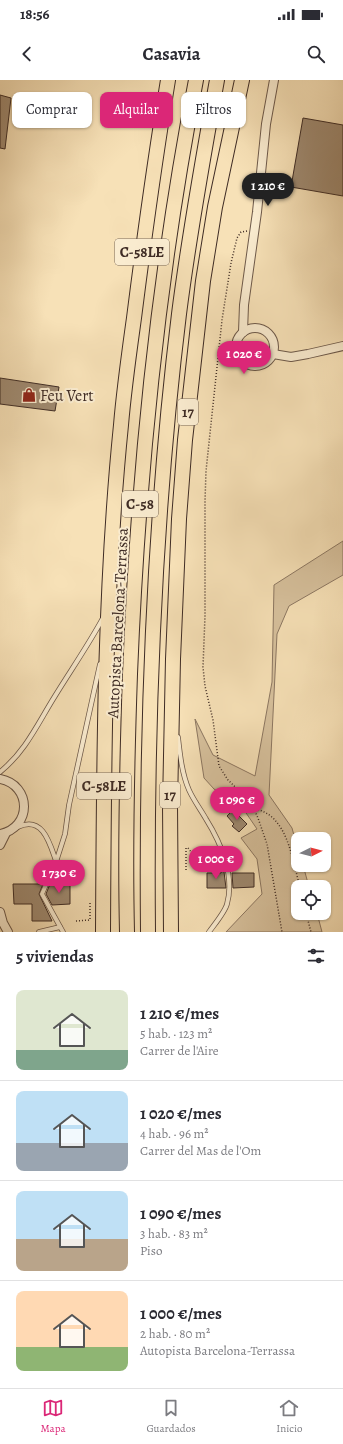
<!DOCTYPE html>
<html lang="es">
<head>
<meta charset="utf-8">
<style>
	:root { --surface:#fff; --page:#f7f7f7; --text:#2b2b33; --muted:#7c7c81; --line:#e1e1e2; --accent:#db2777 }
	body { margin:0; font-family:Alegreya,serif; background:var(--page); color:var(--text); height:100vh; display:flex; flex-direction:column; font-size:15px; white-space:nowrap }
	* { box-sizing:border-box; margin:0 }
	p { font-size:13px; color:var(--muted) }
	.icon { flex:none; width:22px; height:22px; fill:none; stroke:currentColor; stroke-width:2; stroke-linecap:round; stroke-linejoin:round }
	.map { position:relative; height:852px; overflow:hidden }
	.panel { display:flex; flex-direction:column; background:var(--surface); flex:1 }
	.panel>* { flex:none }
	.guide { position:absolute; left:12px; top:12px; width:319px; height:36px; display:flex; gap:8px }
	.needle { width:26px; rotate:84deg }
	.tools { position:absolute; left:291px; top:752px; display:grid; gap:8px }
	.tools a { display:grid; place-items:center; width:40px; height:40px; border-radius:8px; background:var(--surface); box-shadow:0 1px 3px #0004; font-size:20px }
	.price { position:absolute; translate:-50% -34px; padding:0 9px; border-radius:14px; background:var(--accent); color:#fff; font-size:13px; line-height:26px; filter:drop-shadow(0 1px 2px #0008) }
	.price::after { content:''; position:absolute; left:50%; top:24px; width:12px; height:9px; margin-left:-6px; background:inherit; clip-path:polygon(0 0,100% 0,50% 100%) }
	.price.current { background:#222; color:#fff }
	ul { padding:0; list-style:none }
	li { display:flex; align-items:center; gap:12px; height:100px; padding:0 16px }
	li+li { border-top:1px solid var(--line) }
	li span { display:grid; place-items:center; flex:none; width:112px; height:80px; border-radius:8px; color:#555 }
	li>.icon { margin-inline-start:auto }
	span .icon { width:48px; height:48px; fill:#fffc; stroke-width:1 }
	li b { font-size:17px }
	h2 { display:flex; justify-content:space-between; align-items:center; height:48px; padding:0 16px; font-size:17px }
	.tag { padding:0 14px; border-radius:8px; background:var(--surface); box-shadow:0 1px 3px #0004; font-size:14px; line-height:36px }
	.tag.current { background:var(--accent); color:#fff }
	.status { display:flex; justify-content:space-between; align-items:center; height:28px; padding:0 20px; background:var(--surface); direction:ltr }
	.status svg { height:11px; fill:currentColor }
	header { display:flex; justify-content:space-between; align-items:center; height:52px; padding:0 16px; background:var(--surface); font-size:18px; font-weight:700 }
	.dock { display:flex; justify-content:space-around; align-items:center; height:56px; border-top:1px solid var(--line); background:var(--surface); font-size:11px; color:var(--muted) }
	.dock a { display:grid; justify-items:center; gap:2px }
	.dock .current { color:var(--accent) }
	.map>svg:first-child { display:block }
</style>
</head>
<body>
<div class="status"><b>18:56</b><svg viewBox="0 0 49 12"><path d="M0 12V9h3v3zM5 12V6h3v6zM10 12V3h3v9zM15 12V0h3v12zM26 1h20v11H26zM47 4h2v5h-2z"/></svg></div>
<header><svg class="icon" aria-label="back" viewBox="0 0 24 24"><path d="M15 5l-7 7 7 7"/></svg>Casavia<svg class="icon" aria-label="search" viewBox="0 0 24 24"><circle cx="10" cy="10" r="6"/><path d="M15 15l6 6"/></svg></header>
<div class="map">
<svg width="343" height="852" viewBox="0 0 343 852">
	<rect width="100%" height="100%" fill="#f7e1b7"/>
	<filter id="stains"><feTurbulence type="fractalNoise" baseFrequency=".005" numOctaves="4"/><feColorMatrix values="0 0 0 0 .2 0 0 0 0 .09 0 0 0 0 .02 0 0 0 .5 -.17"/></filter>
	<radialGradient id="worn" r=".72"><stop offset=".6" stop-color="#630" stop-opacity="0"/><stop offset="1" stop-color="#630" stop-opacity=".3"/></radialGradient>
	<polygon fill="#d8c29e" stroke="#8c7762" points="343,461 343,495 289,526 277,554 269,715 292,748 298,770 298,785 303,785 309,807 298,807 298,833 317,833 322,852 226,852 262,814 257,779 241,758 257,749 242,727 214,709 204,698 195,639 213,675 255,696 272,602 274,505"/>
	<g fill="#9f8a71" stroke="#3f2c25">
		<polygon points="0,15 11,18 5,69 0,68"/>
		<polygon points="303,38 343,45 343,116 291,107"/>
		<polygon points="0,298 59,307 55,331 0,324"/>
		<polygon points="233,730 247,744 239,752 232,746 234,744 227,736"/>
		<polygon points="221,781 224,792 226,808 207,808 207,793 221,793"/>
		<polygon points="232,793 254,793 254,807 233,808"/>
		<polygon points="13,804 43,804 39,814 52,841 32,841 32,824 14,824"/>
		<polygon points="50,804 70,804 70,824 52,825 46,814"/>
	</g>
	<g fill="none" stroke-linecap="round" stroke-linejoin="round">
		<defs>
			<g id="lane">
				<path d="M178 657C180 675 182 694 189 710 194 721 201 730 206 739 221 763 235 796 227 824 225 832 214 845 209 852"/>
				<path d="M0 692C26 671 38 643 55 616 71 590 89 564 103 538"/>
				<path d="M18 747C43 735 50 764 56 781"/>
				<polyline points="39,852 60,847"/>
				<polyline points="63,852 42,814 56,782 65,754 69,725 100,584"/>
			</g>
			<g id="street">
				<circle cx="255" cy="267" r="19"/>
				<polyline points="243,252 244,225 257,132 266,44 274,0"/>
				<polyline points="273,274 291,277 308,274 343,266"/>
				<path d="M0 699C32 705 32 748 0 754"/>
				<polyline points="0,765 6,753"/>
				<polyline points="0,832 3,843 8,852"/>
			</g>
			<g id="highway">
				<path d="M103 852C104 683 104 513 121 345 124 309 129 274 134 238 144 159 155 79 168 0"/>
				<path d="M127 852C125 766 127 680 130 594 138 394 158 196 196 0"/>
				<path d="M148 852C146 647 154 437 179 234 189 155 203 78 217 0"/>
				<polyline points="171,852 170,725 173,579 179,439 185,360 203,201 215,127 242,0"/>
			</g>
		</defs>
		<use href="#lane" stroke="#6d594a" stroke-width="5.5"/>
		<use href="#street" stroke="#6d594a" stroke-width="10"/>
		<use href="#highway" stroke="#3f2c25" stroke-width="16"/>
		<g stroke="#3f2c25" stroke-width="1.5" stroke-dasharray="1 2" stroke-linecap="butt">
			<polyline points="247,151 241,152 237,158 231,183 222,240 206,391 205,421 205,536 203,587 205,606 213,640 219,686 228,700 251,722 258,738 267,764 282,852"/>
			<path d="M255 729C288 735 292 780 300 807"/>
			<polyline points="186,790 186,768 188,768 199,782 205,783"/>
			<polyline points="306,833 311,852"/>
			<polyline points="76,841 90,840 90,821"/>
		</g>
		<use href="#lane" stroke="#faecd0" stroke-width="4"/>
		<use href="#street" stroke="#faecd0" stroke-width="8"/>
		<use href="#highway" stroke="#f7e1b7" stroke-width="14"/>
	</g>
	<defs>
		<symbol id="shop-bare" viewBox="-9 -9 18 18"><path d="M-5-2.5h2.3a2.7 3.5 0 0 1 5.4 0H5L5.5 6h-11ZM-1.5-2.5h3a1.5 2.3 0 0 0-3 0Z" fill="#8f2418" stroke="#faecd0" stroke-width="2.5" paint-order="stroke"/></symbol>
	</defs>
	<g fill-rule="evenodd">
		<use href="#shop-bare" x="19" y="305" width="20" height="20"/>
	</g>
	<g text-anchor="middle" stroke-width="4" stroke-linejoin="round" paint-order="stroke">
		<g fill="#faecd0" stroke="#776658" stroke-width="1">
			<rect x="115" y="159" width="54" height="26" rx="3"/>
			<rect x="178" y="319" width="20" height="26" rx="3"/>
			<rect x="122" y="411" width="36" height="26" rx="3"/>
			<rect x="77" y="693" width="54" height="26" rx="3"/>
			<rect x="160" y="702" width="20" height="26" rx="3"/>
		</g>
		<g font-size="15" font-weight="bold" fill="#3f2c25">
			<text x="142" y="177">C-58LE</text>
			<text x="188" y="337">17</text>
			<text x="140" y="429">C-58</text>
			<text x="104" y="711">C-58LE</text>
			<text x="170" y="720">17</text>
		</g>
		<g font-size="16" fill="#3f2c25" stroke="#faecd0" text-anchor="start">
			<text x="40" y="321">Feu Vert</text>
		</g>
		<g font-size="16" fill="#3f2c25" stroke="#faecd0">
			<text transform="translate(117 543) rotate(-87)" y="6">Autopista Barcelona-Terrassa</text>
		</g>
	</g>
	<rect width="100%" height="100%" filter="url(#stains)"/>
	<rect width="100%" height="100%" fill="url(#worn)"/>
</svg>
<div class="tools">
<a><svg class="needle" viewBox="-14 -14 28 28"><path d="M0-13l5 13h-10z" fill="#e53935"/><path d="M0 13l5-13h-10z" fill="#7c7c81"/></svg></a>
<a><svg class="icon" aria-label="locate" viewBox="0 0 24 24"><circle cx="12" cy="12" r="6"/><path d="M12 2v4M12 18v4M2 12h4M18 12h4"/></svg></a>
</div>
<b class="price current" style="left:268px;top:127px">1 210 €</b>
<b class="price" style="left:244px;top:295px">1 020 €</b>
<b class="price" style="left:237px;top:741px">1 090 €</b>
<b class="price" style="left:216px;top:800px">1 000 €</b>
<b class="price" style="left:59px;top:814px">1 730 €</b>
<div class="guide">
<a class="tag">Comprar</a>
<a class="tag current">Alquilar</a>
<a class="tag">Filtros</a>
</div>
</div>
<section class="panel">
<h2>5 viviendas<svg class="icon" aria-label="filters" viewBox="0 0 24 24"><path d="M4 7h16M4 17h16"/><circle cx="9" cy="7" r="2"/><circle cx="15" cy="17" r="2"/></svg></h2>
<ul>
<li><span style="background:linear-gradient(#dfe7d0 75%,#7fa58c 0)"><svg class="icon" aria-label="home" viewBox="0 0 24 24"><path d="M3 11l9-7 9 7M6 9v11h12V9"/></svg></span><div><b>1 210 €/mes</b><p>5 hab. · 123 m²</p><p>Carrer de l'Aire</p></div></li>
<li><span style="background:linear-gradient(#bfe0f5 65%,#9aa5b1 0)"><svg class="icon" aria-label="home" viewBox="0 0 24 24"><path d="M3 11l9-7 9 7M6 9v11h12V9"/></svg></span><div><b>1 020 €/mes</b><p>4 hab. · 96 m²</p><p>Carrer del Mas de l'Om</p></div></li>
<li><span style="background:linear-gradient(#bfe0f5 60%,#b9a48a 0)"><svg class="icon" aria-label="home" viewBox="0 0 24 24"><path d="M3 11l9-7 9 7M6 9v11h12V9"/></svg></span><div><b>1 090 €/mes</b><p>3 hab. · 83 m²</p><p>Piso</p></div></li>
<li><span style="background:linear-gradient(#ffd9b3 70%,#8fb573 0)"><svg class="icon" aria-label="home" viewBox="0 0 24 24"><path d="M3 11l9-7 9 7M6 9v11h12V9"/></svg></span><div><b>1 000 €/mes</b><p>2 hab. · 80 m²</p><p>Autopista Barcelona-Terrassa</p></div></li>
</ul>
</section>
<nav class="dock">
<a class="current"><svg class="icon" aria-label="map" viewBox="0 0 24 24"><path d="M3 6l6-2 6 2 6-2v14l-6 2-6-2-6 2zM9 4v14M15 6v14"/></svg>Mapa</a>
<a><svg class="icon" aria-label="saved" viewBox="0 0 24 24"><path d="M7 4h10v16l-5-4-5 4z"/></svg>Guardados</a>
<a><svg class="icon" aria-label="home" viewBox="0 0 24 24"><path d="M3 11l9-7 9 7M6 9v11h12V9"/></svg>Inicio</a>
</nav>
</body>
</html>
